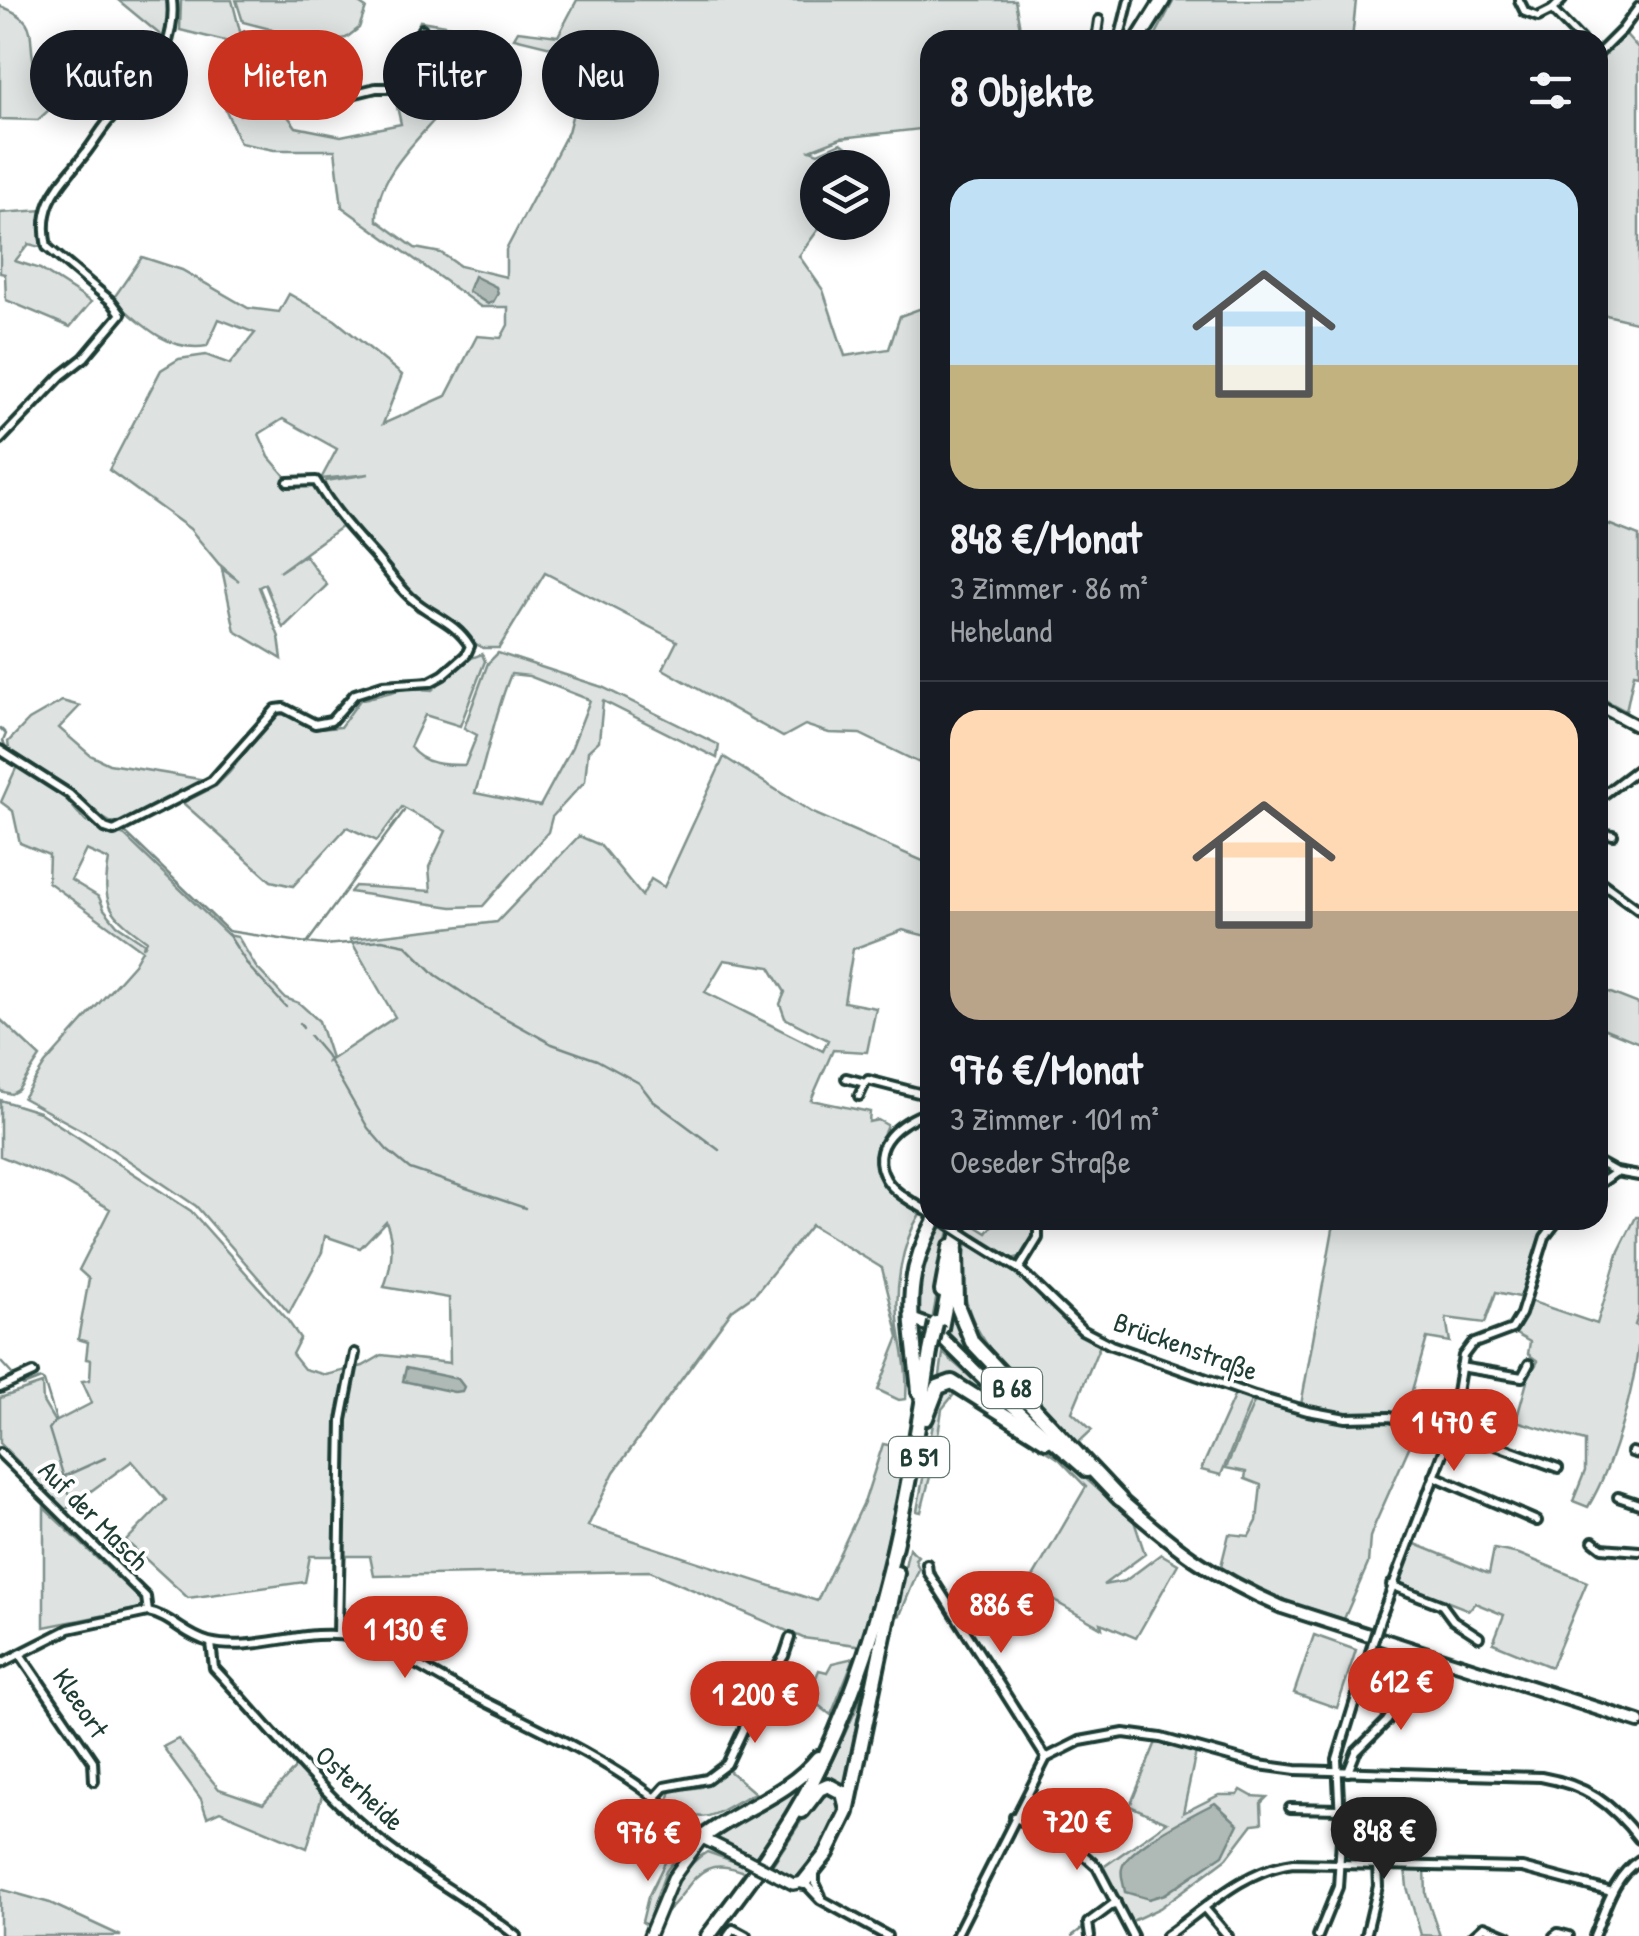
<!DOCTYPE html>
<html lang="de">
<head>
<meta charset="utf-8">
<style>
	:root { --surface:#171b24; --page:#242831; --text:#f1f3f6; --muted:#9ea1a6; --line:#363941; --accent:#c8321e }
	body { margin:0; font-family:"Patrick Hand",sans-serif; background:var(--page); color:var(--text); height:100vh; display:flex; flex-direction:column; font-size:38px; white-space:nowrap }
	* { box-sizing:border-box; margin:0 }
	p { font-size:32px; color:var(--muted) }
	.icon { flex:none; width:55px; height:55px; fill:none; stroke:currentColor; stroke-width:2; stroke-linecap:round; stroke-linejoin:round }
	.map { position:relative; flex:1; overflow:hidden }
	.side { position:absolute; left:920px; top:30px; width:688px; height:1200px; display:flex; flex-direction:column; background:var(--surface); border-radius:30px; box-shadow:0 5px 25px #0003 }
	.side>* { flex:none }
	.banner { position:absolute; left:30px; top:30px; width:740px; height:90px; display:flex; gap:20px }
	.fabs { position:absolute; left:800px; top:150px; display:grid; gap:20px }
	.fabs a { display:grid; place-items:center; width:90px; height:90px; border-radius:50%; background:var(--surface); box-shadow:0 5px 25px #0003; font-size:50px }
	.price { position:absolute; translate:-50% -85px; padding:0 22px; border-radius:35px; background:var(--accent); color:#fff; font-size:32px; line-height:65px; filter:drop-shadow(0 2px 5px #0008) }
	.price::after { content:''; position:absolute; left:50%; top:60px; width:30px; height:22px; margin-left:-15px; background:inherit; clip-path:polygon(0 0,100% 0,50% 100%) }
	.price.on { background:#222; color:#fff }
	ul { padding:0; list-style:none }
	li { display:grid; align-content:center; gap:20px; height:530px; padding:0 30px }
	li+li { border-top:2px solid var(--line) }
	li span { display:grid; place-items:center; height:310px; border-radius:30px; color:#555 }
	li>.icon { margin-inline-start:auto }
	span .icon { width:180px; height:180px; fill:#fffc; stroke-width:1 }
	li b { font-size:42px }
	h2 { display:flex; justify-content:space-between; align-items:center; height:120px; padding:0 30px; font-size:42px }
	.pill { padding:0 35px; border-radius:45px; background:var(--surface); box-shadow:0 5px 25px #0003; font-size:35px; line-height:90px }
	.pill.on { background:var(--accent); color:#fff }
	.map>svg:first-child { display:block }
</style>
</head>
<body>
<div class="map">
<svg width="1639" height="1936" viewBox="0 0 1639 1936">
	<rect width="100%" height="100%" fill="#fff"/>
	<filter id="ink" filterUnits="userSpaceOnUse"><feTurbulence type="fractalNoise" baseFrequency=".01" numOctaves="2"/><feDisplacementMap in="SourceGraphic" scale="20" xChannelSelector="R" yChannelSelector="G"/><feConvolveMatrix kernelMatrix="1 2 1 2 8 2 1 2 1" color-interpolation-filters="sRGB"/></filter>
	<g filter="url(#ink)">
		<g fill="#dee3e2" stroke="#7e908b" stroke-width="2.5" fill-rule="evenodd">
			<polygon points="118,0 167,0 169,17 164,38"/>
			<path d="M181 0H232L242 39 258 70 281 79 275 99 296 127 341 136 401 124 388 67 409 48 420 21 475 30 425 105 437 117C412 145 375 180 377 220L415 248 441 253 460 266 506 277V250L568 132 586 62 580 54 514 38 518 31 558 36 577 0H1015L1022 40H930V128L841 138 810 150 818 153 841 143 867 162 863 167 818 168V222L823 223 799 256 823 290 845 356 889 349 900 316 930 305V768L860 734 829 733 805 725 783 737 663 669 677 641 545 573 499 648H483L469 640 465 643 442 622 417 611 341 527 279 572 305 555 327 585 283 628 265 584 259 587 279 637 282 659 235 631 222 569 239 581 219 564 190 529 109 470 161 370 179 359 206 355 230 364 255 333 219 319 207 346C168 353 139 322 113 299L142 257 182 270 248 308 279 312 289 294 335 320 402 375 383 424 446 396 477 336 501 338 508 325V307H481L342 207 335 150H274L240 143 222 101 233 43 180 30ZM283 419 337 449 321 479 369 474 326 481 323 489 313 482 292 484 269 457 259 434Z"/>
			<polygon points="236,0 354,0 366,8 359,28 346,38 301,45 270,29 243,22"/>
			<polygon points="1174,0 1356,0 1352,40 1153,40"/>
			<path d="M0 6C43 21 25 37 36 71 41 85 48 93 50 109L38 120 0 119Z"/>
			<polygon points="1622,30 1639,49 1639,323 1598,313 1598,54"/>
			<polygon points="43,210 40,247 29,244 15,261 40,269 91,302 70,327 6,300 5,274 0,273 0,213"/>
			<polygon points="1598,520 1639,536 1639,674 1634,673 1626,711 1598,696"/>
			<path d="M498 653 602 687 719 745 717 758 603 701 599 741 588 751 585 781 552 817 548 832 483 906 452 907 350 892 355 886 431 891 429 867 446 831 402 807 377 841 347 827 293 886 271 881 183 803 216 786 229 773 279 710 319 729 340 727 360 700 407 688 432 690 466 660 482 654 485 661 460 726 425 715 410 747C423 765 445 765 465 765L477 735 464 728 488 663ZM511 674 529 676 590 700 572 747 540 806 475 793C488 753 495 712 511 674Z"/>
			<polygon points="62,701 80,706 59,728 90,755 109,764 205,780 125,823 110,822 100,816 70,788 9,749 8,742 29,720"/>
			<path d="M724 757 813 813 930 864V937L903 930 853 949 844 1002 876 1008 867 1052 833 1050 811 1100 870 1112 869 1122 878 1120 887 1125C885 1132 880 1140 878 1148 870 1181 897 1197 921 1212 901 1244 894 1290 899 1328 903 1354 908 1371 906 1399L899 1400 878 1390 899 1337 882 1268 811 1225 756 1293 732 1310 614 1472 588 1526 817 1601 865 1500 883 1444 908 1449 864 1646 803 1638 650 1571 374 1576 370 1556H310L305 1582 188 1598 126 1541 166 1500 132 1461 65 1510 0 1443V1398L42 1384 43 1402 55 1422 92 1403 82 1381 90 1380 91 1360 86 1359 88 1342 78 1339 89 1279 79 1270 110 1209 61 1181 0 1156V1100L39 1112 191 1211 286 1318 300 1338 292 1354 304 1369 326 1375 363 1366 382 1355 450 1363 449 1298 384 1287C392 1265 395 1244 386 1221L360 1248 325 1236 322 1252 289 1313 196 1206 94 1137 23 1098 45 1064 134 964 142 950 48 882 49 855 20 843 13 811 1 802 17 766 65 798 85 821 125 836 228 935 238 937 256 967 285 998 299 1003 319 1021 331 1058 326 1063 395 1017 350 939 497 922 579 836 600 845 642 896 651 879 664 887ZM86 850 109 860C101 906 110 914 147 941L143 948 144 943 117 925 104 909 99 897 71 880ZM724 960 770 967 785 992 780 1004 785 1018 828 1040 823 1051 705 992Z"/>
			<polygon points="1598,988 1639,1004 1639,1043 1598,1026"/>
			<polygon points="0,1019 40,1057 18,1090 11,1094 0,1091"/>
			<path d="M1636 1217H1639V1314L1635 1325 1639 1327C1639 1377 1614 1464 1588 1507L1573 1501 1585 1471V1441L1516 1421 1528 1378 1538 1361 1528 1354 1530 1342 1514 1333 1527 1300 1597 1324 1619 1251Z"/>
			<polygon points="966,1220 987,1233 997,1220 1035,1220 1035,1232 1024,1256 1011,1259 965,1230"/>
			<polygon points="1340,1220 1554,1220 1544,1230 1524,1298 1496,1292 1485,1323 1446,1318 1450,1342 1427,1338 1409,1401 1426,1409 1375,1524 1370,1537 1368,1564 1344,1619 1286,1601 1220,1570 1229,1534 1249,1536 1257,1521 1261,1485 1245,1479 1246,1472 1226,1468 1255,1400 1319,1411 1301,1405 1333,1229"/>
			<polygon points="938,1222 949,1230 932,1321 926,1317 914,1316 916,1279"/>
			<path d="M967 1241 1015 1271 1063 1318 1100 1345 1072 1412 1092 1430 1078 1443C1045 1407 984 1357 969 1310 961 1287 963 1265 967 1241Z"/>
			<polygon points="950,1313 1048,1429 1046,1431 946,1339"/>
			<polygon points="943,1353 1019,1420 939,1383"/>
			<polygon points="952,1386 1067,1462 1134,1521 1145,1554 1103,1585 1125,1581 1161,1554 1178,1564 1136,1638 1101,1623 1102,1628 1028,1586 1086,1487 1059,1459 956,1392 942,1409 934,1461 921,1512 917,1511 938,1397 944,1388"/>
			<polygon points="1236,1392 1250,1396 1251,1401 1221,1475 1201,1470"/>
			<polygon points="44,1508 142,1601 142,1608 44,1627"/>
			<polygon points="1413,1543 1489,1574 1494,1549 1519,1554 1587,1582 1551,1667 1493,1643 1504,1615 1475,1603 1469,1610 1397,1582"/>
			<polygon points="909,1548 918,1556 915,1559 919,1569 900,1615 894,1618"/>
			<polygon points="1314,1635 1356,1650 1337,1708 1294,1693"/>
			<polygon points="877,1654 846,1788 834,1781 823,1780 855,1712"/>
			<polygon points="854,1658 831,1715 808,1697 819,1670 827,1672 832,1663"/>
			<polygon points="178,1739 219,1789 263,1804 297,1766 323,1792 307,1848 220,1811 207,1817 201,1799 163,1747"/>
			<polygon points="1156,1742 1196,1752 1183,1813 1219,1795 1238,1795 1241,1790 1252,1796 1267,1797 1261,1803 1262,1823 1253,1824 1227,1858 1160,1908 1130,1922 1102,1868 1167,1822 1130,1806"/>
			<path d="M728 1770 755 1793C715 1810 707 1833 668 1800L671 1791 701 1787Z"/>
			<polygon points="808,1777 758,1858 736,1851 713,1838 722,1828"/>
			<polygon points="829,1788 839,1793 842,1818 800,1879 789,1878 771,1867 815,1800"/>
			<polygon points="656,1808 679,1833 681,1852 666,1871 647,1925 642,1922 648,1897 676,1840"/>
			<path d="M707 1852 753 1868 749 1874C693 1849 694 1892 662 1915 672 1892 684 1865 707 1852Z"/>
			<polygon points="1405,1867 1425,1867 1426,1895 1440,1936 1421,1935 1407,1887"/>
			<polygon points="0,1889 50,1903 121,1936 0,1936"/>
		</g>
		<g fill="#afbab7" stroke="#758883" stroke-width="2.5">
			<polygon points="235,88 242,90 255,103 253,113 240,115 226,105 226,93"/>
			<polygon points="474,276 496,287 498,293 493,302 488,304 468,291"/>
			<polygon points="406,1368 458,1379 464,1387 462,1391 454,1392 403,1381"/>
			<path d="M1215 1803 1238 1824 1223 1855 1165 1894 1149 1899 1125 1892C1124 1885 1120 1875 1122 1868 1126 1848 1197 1812 1215 1803Z"/>
		</g>
		<g fill="none" stroke-linecap="round" stroke-linejoin="round">
			<g stroke="#758883" stroke-width="2.5">
				<polyline points="0,728 6,734 3,741 7,749 70,790 108,825 117,826"/>
				<polyline points="124,831 228,931 307,943 404,811"/>
				<polyline points="228,934 249,967 286,1007"/>
				<polyline points="307,943 324,945 382,940 406,945 436,975 481,1005 552,1044 597,1060 639,1083 653,1101 719,1150"/>
				<polyline points="300,1023 303,1028"/>
				<polyline points="310,1036 326,1055 368,1128 387,1150 410,1169 525,1208"/>
				<polyline points="0,1361 23,1386 41,1379 44,1381 56,1420 49,1429 69,1494"/>
				<polyline points="65,1476 105,1458"/>
				<polyline points="1072,1936 1085,1926"/>
			</g>
			<defs>
				<g id="street">
					<polyline points="1519,0 1525,12 1538,17 1552,10 1562,0"/>
					<polyline points="1552,10 1581,40"/>
					<polyline points="246,37 263,68 302,83 322,96 344,96 376,88 401,88 407,80 407,63 422,29"/>
					<polyline points="1096,40 1099,20"/>
					<polyline points="1119,40 1129,0"/>
					<polyline points="1598,54 1622,30 1639,7"/>
					<path d="M0 440 61 376 84 358 121 314 112 302 47 247C37 201 62 184 87 151 97 138 104 124 116 113 124 106 134 104 141 95 160 69 176 32 172 0"/>
					<path d="M0 750 69 794 105 828 114 831 212 781 276 709 284 708 315 724 331 721 355 694 383 685 430 682 443 675 466 655 470 646C455 621 430 616 410 597 397 585 386 569 374 555 352 531 333 510 316 481L288 482"/>
					<polyline points="1598,799 1639,768"/>
					<polyline points="1598,832 1613,835"/>
					<polyline points="1598,880 1639,910"/>
					<polyline points="846,1078 865,1083 868,1080 930,1096"/>
					<polyline points="859,1096 865,1083"/>
					<path d="M930 1111C902 1121 866 1144 886 1179 895 1194 915 1203 930 1213"/>
					<polyline points="1598,1162 1616,1172"/>
					<polyline points="1598,1185 1616,1172 1639,1176"/>
					<polyline points="974,1241 1019,1269 1082,1330 1111,1345 1255,1396 1308,1411 1346,1418 1390,1417 1450,1435"/>
					<polyline points="1019,1269 1038,1238 1038,1220"/>
					<polyline points="1460,1367 1522,1377 1529,1364"/>
					<polyline points="0,1388 33,1373"/>
					<polyline points="1452,1429 1558,1468"/>
					<polyline points="1632,1452 1639,1454"/>
					<polyline points="0,1453 146,1597 148,1612"/>
					<polyline points="1434,1476 1537,1521"/>
					<polyline points="1618,1497 1639,1504"/>
					<polyline points="1593,1541 1602,1548 1639,1551"/>
					<polyline points="927,1564 928,1572 1046,1758"/>
					<polyline points="1391,1585 1442,1605 1453,1620 1479,1637"/>
					<polyline points="1380,1620 1450,1435 1463,1356 1472,1344 1512,1329 1521,1314 1545,1237 1558,1220"/>
					<polyline points="338,1635 342,1420 355,1353"/>
					<path d="M211 1643 214 1668C270 1727 320 1793 384 1844 426 1877 474 1902 516 1936"/>
					<polyline points="20,1654 93,1761 94,1781"/>
					<path d="M0 1664 69 1629 148 1612C171 1616 185 1636 209 1642 256 1653 305 1627 352 1637 391 1646 427 1672 462 1690 526 1723 596 1753 654 1797 670 1809 685 1823 701 1836"/>
					<polyline points="1348,1772 1356,1752 1387,1721 1415,1679"/>
					<polyline points="655,1798 665,1787 707,1779 727,1764 760,1694 784,1656 790,1638"/>
					<polyline points="1290,1808 1340,1809"/>
					<polyline points="1014,1817 1077,1849 1097,1867 1133,1936"/>
					<polyline points="680,1822 689,1838 689,1855"/>
					<polyline points="815,1871 815,1883 821,1896"/>
					<polyline points="805,1883 820,1899 887,1936"/>
					<polyline points="1205,1909 1228,1936"/>
					<polyline points="728,1936 733,1929 746,1936"/>
					<path d="M956 1936 1046 1758 1080 1741 1124 1733 1161 1738 1259 1765 1296 1770 1541 1777C1586 1785 1612 1803 1639 1839"/>
					<polyline points="1090,1936 1088,1923 1116,1902"/>
					<path d="M1166 1936C1206 1908 1243 1870 1293 1863L1522 1868 1612 1892"/>
					<polyline points="1318,1936 1338,1887 1341,1840 1337,1759 1370,1652"/>
					<polyline points="1366,1936 1378,1886 1377,1864"/>
					<polyline points="1473,1936 1484,1926 1508,1936"/>
					<polyline points="1554,1936 1558,1933 1569,1936"/>
					<path d="M1594 1936C1606 1908 1613 1877 1639 1860"/>
				</g>
				<g id="secondary">
					<polyline points="1598,705 1639,727"/>
					<polyline points="778,1876 793,1884 804,1882"/>
					<polyline points="649,1936 673,1878 702,1838 747,1860"/>
				</g>
				<g id="primary">
					<polyline points="911,1319 930,1326 1000,1395 1087,1471"/>
					<path d="M1115 1495C1174 1547 1209 1575 1282 1607L1639 1722"/>
				</g>
				<g id="highway">
					<polyline points="1138,40 1163,0"/>
					<polyline points="956,1251 957,1305 972,1342 1120,1499"/>
					<polyline points="954,1257 961,1220"/>
					<polyline points="942,1291 950,1247"/>
					<polyline points="941,1328 950,1282"/>
					<path d="M919 1392C913 1323 899 1284 935 1220"/>
					<polyline points="926,1418 938,1387 952,1382 1046,1441"/>
					<polyline points="802,1811 819,1789 828,1785 843,1793 847,1809"/>
					<path d="M702 1838C740 1808 787 1796 818 1758"/>
					<polyline points="804,1882 827,1853 847,1812 897,1573"/>
					<path d="M708 1936C746 1886 785 1835 814 1778 882 1645 908 1498 930 1352"/>
				</g>
			</defs>
			<use href="#street" stroke="#1f3d34" stroke-width="14"/>
			<use href="#secondary" stroke="#1f3d34" stroke-width="16"/>
			<use href="#primary" stroke="#1f3d34" stroke-width="18"/>
			<use href="#highway" stroke="#1f3d34" stroke-width="20"/>
			<use href="#street" stroke="#fff" stroke-width="6"/>
			<use href="#secondary" stroke="#fff" stroke-width="9"/>
			<use href="#primary" stroke="#fff" stroke-width="10"/>
			<use href="#highway" stroke="#fff" stroke-width="12"/>
			<defs>
				<g id="street-bridge">
					<polyline points="942,1220 974,1241"/>
					<polyline points="1370,1652 1380,1620"/>
				</g>
				<polyline id="secondary-bridge" points="747,1860 778,1876"/>
				<polyline id="highway-bridge" points="930,1352 936,1323"/>
			</defs>
			<use href="#street-bridge" stroke="#1f3d34" stroke-width="14" stroke-linecap="butt"/>
			<use href="#secondary-bridge" stroke="#1f3d34" stroke-width="16" stroke-linecap="butt"/>
			<use href="#highway-bridge" stroke="#1f3d34" stroke-width="20" stroke-linecap="butt"/>
			<use href="#street-bridge" stroke="#fff" stroke-width="6"/>
			<use href="#secondary-bridge" stroke="#fff" stroke-width="9"/>
			<use href="#highway-bridge" stroke="#fff" stroke-width="12"/>
		</g>
	</g>
	<g text-anchor="middle" stroke-width="8" stroke-linejoin="round" paint-order="stroke">
		<g fill="#fff" stroke="#627771" stroke-width="2.5">
			<rect x="982" y="1368" width="60" height="40" rx="8"/>
			<rect x="889" y="1437" width="60" height="40" rx="8"/>
		</g>
		<g font-size="25" font-weight="bold" fill="#1f3d34">
			<text x="1012" y="1397">B 68</text>
			<text x="919" y="1466">B 51</text>
		</g>
		<g font-size="28" fill="#1f3d34" stroke="#fff">
			<text transform="translate(1186 1346) rotate(20)" y="10">Brückenstraße</text>
			<text transform="translate(94 1515) rotate(45)" y="10">Auf der Masch</text>
			<text transform="translate(81 1703) rotate(56)" y="10">Kleeort</text>
			<text transform="translate(360 1788) rotate(43)" y="10">Osterheide</text>
		</g>
	</g>
</svg>
<div class="fabs">
<a><svg class="icon" aria-label="layers" viewBox="0 0 24 24"><path d="M12 4l9 5-9 5-9-5zM3 14l9 5 9-5"/></svg></a>
</div>
<b class="price" style="left:1454px;top:1474px">1 470 €</b>
<b class="price" style="left:1001px;top:1656px">886 €</b>
<b class="price" style="left:405px;top:1681px">1 130 €</b>
<b class="price" style="left:1401px;top:1733px">612 €</b>
<b class="price" style="left:755px;top:1746px">1 200 €</b>
<b class="price" style="left:1077px;top:1873px">720 €</b>
<b class="price on" style="left:1384px;top:1882px">848 €</b>
<b class="price" style="left:648px;top:1884px">976 €</b>
<div class="banner">
<a class="pill">Kaufen</a>
<a class="pill on">Mieten</a>
<a class="pill">Filter</a>
<a class="pill">Neu</a>
</div>
<section class="side">
<h2>8 Objekte<svg class="icon" aria-label="filters" viewBox="0 0 24 24"><path d="M4 7h16M4 17h16"/><circle cx="9" cy="7" r="2"/><circle cx="15" cy="17" r="2"/></svg></h2>
<ul>
<li><span style="background:linear-gradient(#bfe0f5 60%,#c2b280 0)"><svg class="icon" aria-label="home" viewBox="0 0 24 24"><path d="M3 11l9-7 9 7M6 9v11h12V9"/></svg></span><div><b>848 €/Monat</b><p>3 Zimmer · 86 m²</p><p>Heheland</p></div></li>
<li><span style="background:linear-gradient(#ffd9b3 65%,#b9a48a 0)"><svg class="icon" aria-label="home" viewBox="0 0 24 24"><path d="M3 11l9-7 9 7M6 9v11h12V9"/></svg></span><div><b>976 €/Monat</b><p>3 Zimmer · 101 m²</p><p>Oeseder Straße</p></div></li>
</ul>
</section>
</div>
</body>
</html>
